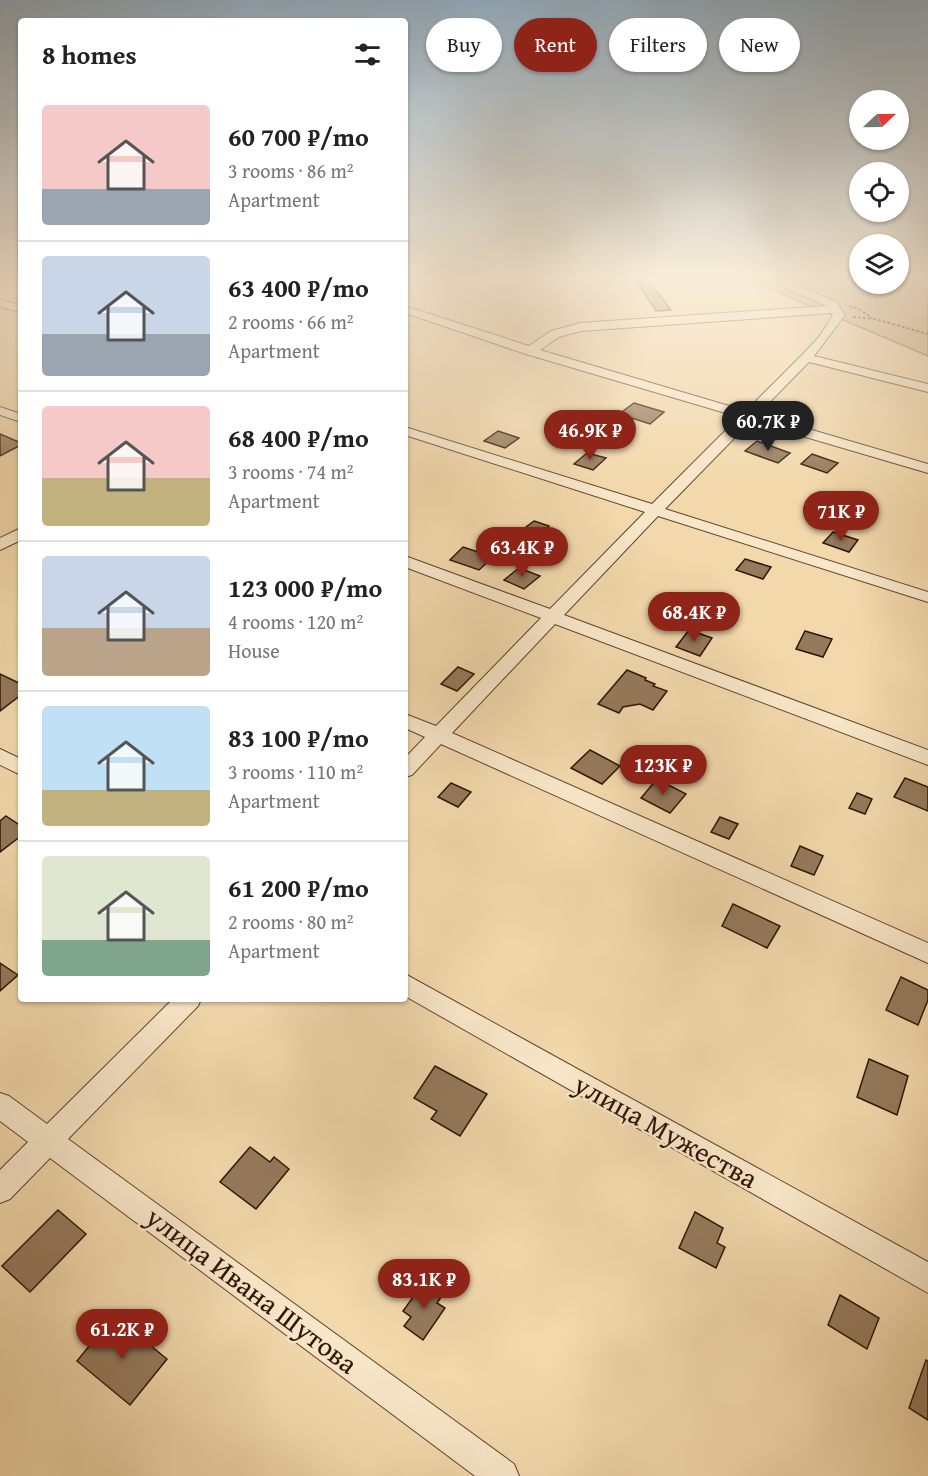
<!DOCTYPE html>
<html lang="en">
<head>
<meta charset="utf-8">
<style>
	:root { --surface:#fff; --page:#f6f6f6; --text:#222; --muted:#767676; --line:#e0e0e0; --accent:#8f2418 }
	body { margin:0; font-family:"Gentium Book Plus",serif; background:var(--page); color:var(--text); height:100vh; display:flex; flex-direction:column; font-size:22px; white-space:nowrap }
	* { box-sizing:border-box; margin:0 }
	p { font-size:20px; color:var(--muted) }
	.icon { flex:none; width:33px; height:33px; fill:none; stroke:currentColor; stroke-width:2; stroke-linecap:round; stroke-linejoin:round }
	.map { position:relative; flex:1; overflow:hidden }
	.sheet { position:absolute; left:18px; top:18px; width:390px; height:984px; display:flex; flex-direction:column; background:var(--surface); border-radius:6px; box-shadow:0 2px 4px #0004 }
	.sheet>* { flex:none }
	.banner { position:absolute; left:426px; top:18px; width:411px; height:54px; display:flex; gap:12px }
	.needle { width:39px; rotate:68deg }
	.tools { position:absolute; left:849px; top:90px; display:grid; gap:12px }
	.tools a { display:grid; place-items:center; width:60px; height:60px; border-radius:50%; background:var(--surface); box-shadow:0 2px 4px #0004; font-size:30px }
	.price { position:absolute; translate:-50% -51px; padding:0 14px; border-radius:21px; background:var(--accent); color:#fff; font-size:20px; line-height:39px; filter:drop-shadow(0 2px 3px #0008) }
	.price::after { content:''; position:absolute; left:50%; top:36px; width:18px; height:14px; margin-left:-9px; background:inherit; clip-path:polygon(0 0,100% 0,50% 100%) }
	.price.active { background:#222; color:#fff }
	ul { padding:0; list-style:none }
	li { display:flex; align-items:center; gap:18px; height:150px; padding:0 24px }
	li+li { border-top:2px solid var(--line) }
	li span { display:grid; place-items:center; flex:none; width:168px; height:120px; border-radius:6px; color:#555 }
	li>.icon { margin-inline-start:auto }
	span .icon { width:72px; height:72px; fill:#fffc; stroke-width:1 }
	li b { font-size:26px }
	h2 { display:flex; justify-content:space-between; align-items:center; height:72px; padding:0 24px; font-size:26px }
	.pill { padding:0 21px; border-radius:27px; background:var(--surface); box-shadow:0 2px 4px #0004; font-size:21px; line-height:54px }
	.pill.active { background:var(--accent); color:#fff }
	.map>svg:first-child { display:block }
</style>
</head>
<body>
<div class="map">
<svg width="928" height="1476" viewBox="0 0 928 1476">
	<rect width="100%" height="100%" fill="#f2d8ab"/>
	<filter id="stains"><feTurbulence type="fractalNoise" baseFrequency=".00333" numOctaves="4"/><feColorMatrix values="0 0 0 0 .2 0 0 0 0 .09 0 0 0 0 .02 0 0 0 .5 -.17"/></filter>
	<radialGradient id="worn" r=".72"><stop offset=".6" stop-color="#630" stop-opacity="0"/><stop offset="1" stop-color="#630" stop-opacity=".3"/></radialGradient>
	<polygon fill="#d1b78f" stroke="#81664a" stroke-width="1.5" points="747,279 859,279 860,284 898,284 899,280 928,291 928,356"/>
	<g fill="#957a5c" stroke="#311506" stroke-width="1.5">
		<polygon points="635,279 648,279 671,310 656,311"/>
		<polygon points="634,403 664,412 650,424 619,414"/>
		<polygon points="498,431 519,438 505,448 484,441"/>
		<polygon points="0,434 21,443 21,445 0,456"/>
		<polygon points="757,441 790,453 778,463 745,451"/>
		<polygon points="587,453 606,458 593,470 574,464"/>
		<polygon points="812,454 838,463 827,473 801,464"/>
		<polygon points="534,521 549,526 538,536 522,530"/>
		<polygon points="833,532 858,540 849,552 823,543"/>
		<polygon points="463,547 493,557 479,570 450,560"/>
		<polygon points="745,559 771,567 763,579 736,570"/>
		<polygon points="519,568 540,576 524,589 504,580"/>
		<polygon points="689,630 712,638 700,656 676,647"/>
		<polygon points="805,631 832,639 823,657 796,649"/>
		<polygon points="458,667 474,674 457,691 441,684"/>
		<polygon points="627,670 646,678 645,680 655,684 653,686 667,691 653,710 640,704 623,707 619,713 598,704"/>
		<polygon points="0,674 21,684 21,695 0,711"/>
		<polygon points="590,750 620,766 602,784 571,768"/>
		<polygon points="905,778 928,787 928,811 894,797"/>
		<polygon points="657,779 686,794 670,813 641,798"/>
		<polygon points="451,783 471,792 458,807 438,797"/>
		<polygon points="857,793 872,799 865,814 849,808"/>
		<polygon points="6,816 21,826 21,836 0,852 0,821"/>
		<polygon points="720,817 738,824 729,839 711,832"/>
		<polygon points="800,846 823,856 814,875 791,866"/>
		<polygon points="733,904 780,926 767,948 722,926"/>
		<polygon points="0,963 18,975 0,991"/>
		<polygon points="901,977 928,990 928,1000 918,1025 886,1010"/>
		<polygon points="869,1059 908,1076 897,1115 857,1097"/>
		<polygon points="435,1066 487,1094 460,1136 431,1119 437,1111 414,1098"/>
		<polygon points="250,1147 270,1162 274,1157 289,1169 256,1209 220,1182"/>
		<polygon points="58,1210 86,1234 30,1292 2,1266"/>
		<polygon points="695,1212 723,1228 717,1243 725,1247 716,1268 679,1248"/>
		<polygon points="426,1279 444,1293 437,1303 445,1308 423,1340 404,1326 411,1317 403,1311"/>
		<polygon points="840,1295 879,1318 867,1349 828,1325"/>
		<polygon points="114,1316 167,1359 130,1405 77,1361"/>
		<polygon points="926,1360 928,1361 928,1420 909,1408"/>
	</g>
	<g fill="none" stroke-linecap="round" stroke-linejoin="round">
		<defs>
			<g id="minor">
				<path d="M767 279H782L836 302 845 315 814 356 928 384V392L809 362 758 414 928 464V473L751 421 665 509 928 592V602L658 516 564 615 928 750V765L555 624 452 733 928 943V963L441 744 412 775 405 777V758L425 737 405 728V714L436 726 541 618 405 567V556L550 609 645 512 405 435V427L652 504 739 417 526 354 405 313V306L529 346 551 331 580 323 827 306ZM832 313 833 315 819 337 802 355 746 411 540 350 559 337 581 331Z"/>
				<polygon points="0,300 21,305 21,312 0,307"/>
				<polygon points="0,407 21,414 21,422 0,415"/>
				<polygon points="21,528 21,540 0,550 0,538"/>
				<polygon points="0,749 21,759 21,775 0,765"/>
				<polygon points="405,974 928,1262 928,1293 405,996"/>
				<polygon points="173,999 201,999 198,1006 68,1139 514,1464 519,1476 475,1476 50,1158 10,1199 0,1203 0,1170 28,1142 0,1121 0,1093 9,1096 47,1124"/>
			</g>
		</defs>
		<use href="#minor" stroke="#61462f" stroke-width="2"/>
		<g stroke="#311506" stroke-width="2" stroke-dasharray="3 2" stroke-linecap="butt">
			<polyline points="849,306 857,308 872,318"/>
			<polyline points="853,317 875,319 928,334"/>
		</g>
		<use href="#minor" fill="#f7e6c8" fill-rule="evenodd"/>
	</g>
	<linearGradient id="sky" x2="0" y2="1"><stop stop-color="#91a8b9"/><stop offset="0.57" stop-color="#f9edd9"/><stop offset="1" stop-color="#f9edd9" stop-opacity="0"/></linearGradient>
	<rect width="928" height="486" fill="url(#sky)"/>
	<g text-anchor="middle" stroke-width="5" stroke-linejoin="round" paint-order="stroke">
		<g font-size="28" fill="#311506" stroke="#f7e6c8">
			<text transform="translate(666 1131) rotate(29)" y="10">улица Мужества</text>
			<text transform="translate(252 1290) rotate(37)" y="10">улица Ивана Шутова</text>
		</g>
	</g>
	<rect width="100%" height="100%" filter="url(#stains)"/>
	<rect width="100%" height="100%" fill="url(#worn)"/>
</svg>
<div class="tools">
<a><svg class="needle" viewBox="-14 -14 28 28"><path d="M0-13l5 13h-10z" fill="#e53935"/><path d="M0 13l5-13h-10z" fill="#767676"/></svg></a>
<a><svg class="icon" aria-label="locate" viewBox="0 0 24 24"><circle cx="12" cy="12" r="6"/><path d="M12 2v4M12 18v4M2 12h4M18 12h4"/></svg></a>
<a><svg class="icon" aria-label="layers" viewBox="0 0 24 24"><path d="M12 4l9 5-9 5-9-5zM3 14l9 5 9-5"/></svg></a>
</div>
<b class="price active" style="left:768px;top:452px">60.7K ₽</b>
<b class="price" style="left:590px;top:461px">46.9K ₽</b>
<b class="price" style="left:841px;top:542px">71K ₽</b>
<b class="price" style="left:522px;top:578px">63.4K ₽</b>
<b class="price" style="left:694px;top:643px">68.4K ₽</b>
<b class="price" style="left:663px;top:796px">123K ₽</b>
<b class="price" style="left:424px;top:1310px">83.1K ₽</b>
<b class="price" style="left:122px;top:1360px">61.2K ₽</b>
<div class="banner">
<a class="pill">Buy</a>
<a class="pill active">Rent</a>
<a class="pill">Filters</a>
<a class="pill">New</a>
</div>
<section class="sheet">
<h2>8 homes<svg class="icon" aria-label="filters" viewBox="0 0 24 24"><path d="M4 7h16M4 17h16"/><circle cx="9" cy="7" r="2"/><circle cx="15" cy="17" r="2"/></svg></h2>
<ul>
<li><span style="background:linear-gradient(#f6c9c9 70%,#9aa5b1 0)"><svg class="icon" aria-label="home" viewBox="0 0 24 24"><path d="M3 11l9-7 9 7M6 9v11h12V9"/></svg></span><div><b>60 700 ₽/mo</b><p>3 rooms · 86 m²</p><p>Apartment</p></div></li>
<li><span style="background:linear-gradient(#c9d6e8 65%,#9aa5b1 0)"><svg class="icon" aria-label="home" viewBox="0 0 24 24"><path d="M3 11l9-7 9 7M6 9v11h12V9"/></svg></span><div><b>63 400 ₽/mo</b><p>2 rooms · 66 m²</p><p>Apartment</p></div></li>
<li><span style="background:linear-gradient(#f6c9c9 60%,#c2b280 0)"><svg class="icon" aria-label="home" viewBox="0 0 24 24"><path d="M3 11l9-7 9 7M6 9v11h12V9"/></svg></span><div><b>68 400 ₽/mo</b><p>3 rooms · 74 m²</p><p>Apartment</p></div></li>
<li><span style="background:linear-gradient(#c9d6e8 60%,#b9a48a 0)"><svg class="icon" aria-label="home" viewBox="0 0 24 24"><path d="M3 11l9-7 9 7M6 9v11h12V9"/></svg></span><div><b>123 000 ₽/mo</b><p>4 rooms · 120 m²</p><p>House</p></div></li>
<li><span style="background:linear-gradient(#bfe0f5 70%,#c2b280 0)"><svg class="icon" aria-label="home" viewBox="0 0 24 24"><path d="M3 11l9-7 9 7M6 9v11h12V9"/></svg></span><div><b>83 100 ₽/mo</b><p>3 rooms · 110 m²</p><p>Apartment</p></div></li>
<li><span style="background:linear-gradient(#dfe7d0 70%,#7fa58c 0)"><svg class="icon" aria-label="home" viewBox="0 0 24 24"><path d="M3 11l9-7 9 7M6 9v11h12V9"/></svg></span><div><b>61 200 ₽/mo</b><p>2 rooms · 80 m²</p><p>Apartment</p></div></li>
</ul>
</section>
</div>
</body>
</html>
